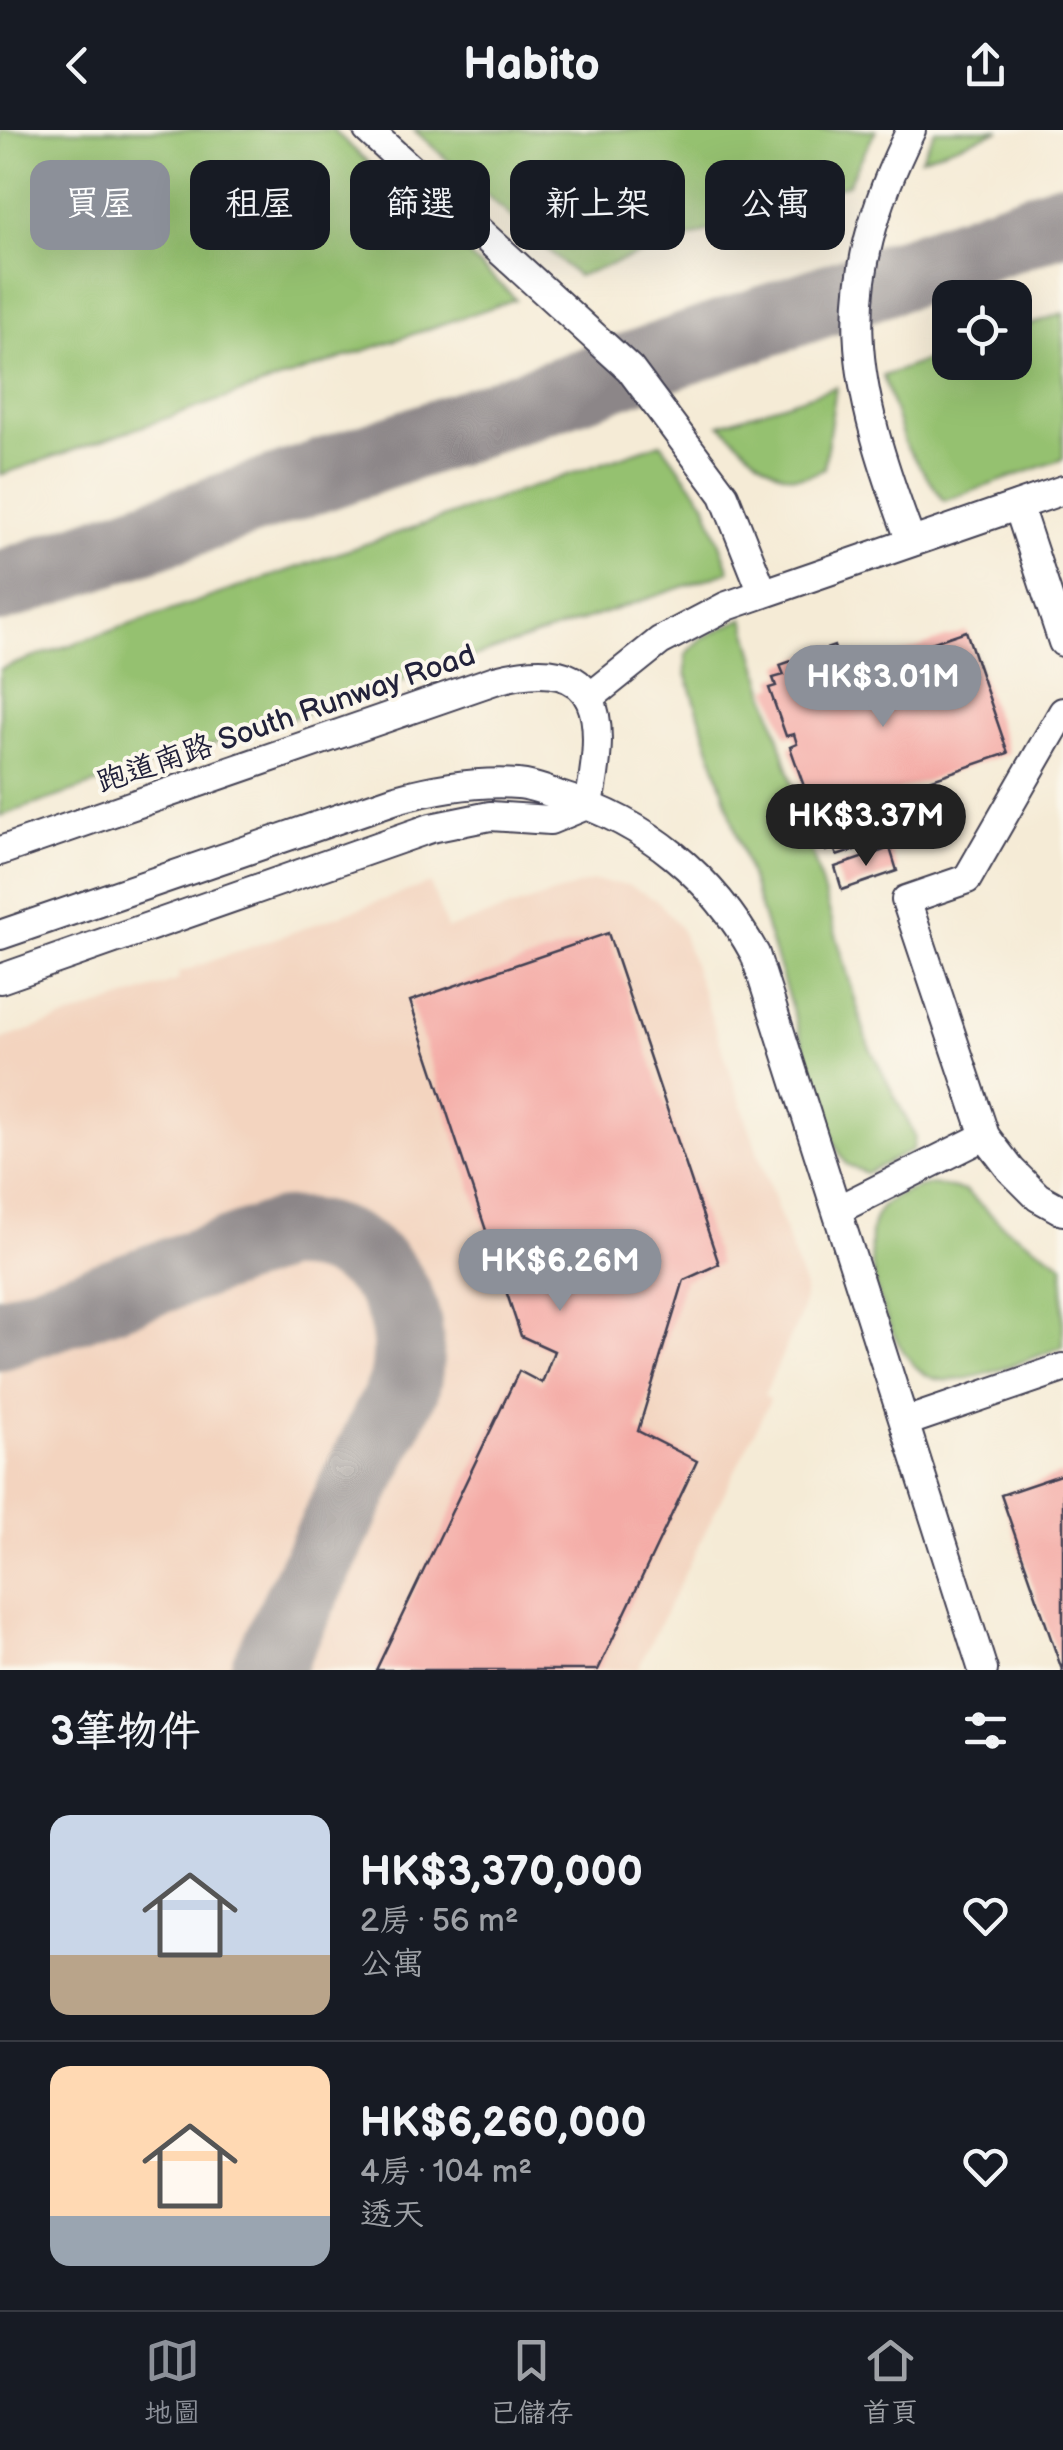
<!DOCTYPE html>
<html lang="zh-TW">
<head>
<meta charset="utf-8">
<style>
	:root { --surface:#171b24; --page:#20242c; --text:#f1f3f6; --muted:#9ea1a6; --line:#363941; --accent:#8c9099 }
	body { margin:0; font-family:"Balsamiq Sans","LXGW WenKai TC",sans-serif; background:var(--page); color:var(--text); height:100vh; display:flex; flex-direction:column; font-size:38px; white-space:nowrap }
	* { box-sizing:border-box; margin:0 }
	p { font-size:32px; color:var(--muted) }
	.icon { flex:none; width:55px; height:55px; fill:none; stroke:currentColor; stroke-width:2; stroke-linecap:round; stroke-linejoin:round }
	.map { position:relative; height:1540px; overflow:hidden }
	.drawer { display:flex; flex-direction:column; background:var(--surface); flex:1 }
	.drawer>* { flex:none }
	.hud { position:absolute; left:30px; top:30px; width:1005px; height:90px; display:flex; gap:20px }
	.buttons { position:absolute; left:932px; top:150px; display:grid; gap:20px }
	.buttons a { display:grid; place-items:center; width:100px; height:100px; border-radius:20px; background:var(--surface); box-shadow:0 10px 40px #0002; font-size:50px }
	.price { position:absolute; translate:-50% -85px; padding:0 22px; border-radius:35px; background:var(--accent); color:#fff; font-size:32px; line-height:65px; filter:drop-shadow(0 2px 5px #0008) }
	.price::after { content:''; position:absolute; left:50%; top:60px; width:30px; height:22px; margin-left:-15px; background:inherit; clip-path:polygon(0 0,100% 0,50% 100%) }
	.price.current { background:#222; color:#fff }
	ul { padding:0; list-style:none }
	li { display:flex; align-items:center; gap:30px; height:250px; padding:0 50px }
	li+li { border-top:2px solid var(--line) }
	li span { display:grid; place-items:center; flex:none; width:280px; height:200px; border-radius:20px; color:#555 }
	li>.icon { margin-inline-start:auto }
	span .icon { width:120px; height:120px; fill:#fffc; stroke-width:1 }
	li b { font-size:42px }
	h2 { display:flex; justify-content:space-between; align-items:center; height:120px; padding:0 50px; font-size:42px }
	.chip { padding:0 35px; border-radius:20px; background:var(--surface); box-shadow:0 10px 40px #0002; font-size:35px; line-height:90px }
	.chip.current { background:var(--accent); color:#fff }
	header { display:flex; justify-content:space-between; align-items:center; height:130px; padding:0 50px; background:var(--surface); font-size:45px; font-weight:700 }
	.menu { display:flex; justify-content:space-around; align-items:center; height:140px; border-top:2px solid var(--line); background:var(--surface); font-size:28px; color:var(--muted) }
	.menu a { display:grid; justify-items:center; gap:5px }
	.menu .current { color:var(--accent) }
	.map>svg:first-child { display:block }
</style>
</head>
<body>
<header><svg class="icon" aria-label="back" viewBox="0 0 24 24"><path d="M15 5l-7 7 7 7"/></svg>Habito<svg class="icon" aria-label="share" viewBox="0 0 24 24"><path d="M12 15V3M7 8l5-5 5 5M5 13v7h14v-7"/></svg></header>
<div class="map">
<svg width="1063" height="1540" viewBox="0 0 1063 1540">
	<rect width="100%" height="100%" fill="#fbf7ec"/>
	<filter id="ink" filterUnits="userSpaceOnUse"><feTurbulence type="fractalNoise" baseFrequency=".01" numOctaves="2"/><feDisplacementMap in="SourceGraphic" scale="20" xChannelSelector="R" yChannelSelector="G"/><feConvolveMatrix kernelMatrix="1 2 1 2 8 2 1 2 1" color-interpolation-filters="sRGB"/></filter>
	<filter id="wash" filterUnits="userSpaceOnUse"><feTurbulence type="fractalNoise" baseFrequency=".0048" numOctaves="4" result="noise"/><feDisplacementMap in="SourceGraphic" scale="40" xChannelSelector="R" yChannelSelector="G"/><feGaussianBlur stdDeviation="2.25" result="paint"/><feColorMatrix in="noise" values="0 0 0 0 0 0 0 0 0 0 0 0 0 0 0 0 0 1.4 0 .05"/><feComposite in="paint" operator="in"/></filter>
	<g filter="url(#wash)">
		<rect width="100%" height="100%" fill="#f5ebd6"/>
		<polygon fill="#f3d4bf" points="593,751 629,755 659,772 681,799 805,1159 801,1184 764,1265 770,1270 637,1540 0,1540 0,910 179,850 178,843 430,753 447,799"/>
		<g fill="#95c16f" stroke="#5c7255" stroke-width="2.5">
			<polygon points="0,0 333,0 516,169 0,345"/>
			<polygon points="414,0 876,0 848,54 577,146"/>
			<polygon points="935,0 1000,0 921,28"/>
			<polygon points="1063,183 1063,329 944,371 905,315 883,246 950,222 950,232 1015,232 1015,200"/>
			<path d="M836 257 824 338C784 366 750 320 720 294Z"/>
			<polygon points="661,313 705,372 730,441 0,686 0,539"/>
			<polygon points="744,488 868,914 915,1006 913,1020 866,1043 846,1034 835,1015 686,543 686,524 702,508"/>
			<path d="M932 1054 965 1061 1005 1097 1063 1134V1217C1032 1227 967 1257 936 1249 892 1239 854 1117 878 1082 891 1064 913 1059 932 1054Z"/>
		</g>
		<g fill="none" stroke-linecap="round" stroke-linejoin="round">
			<g stroke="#8c8688" stroke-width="72">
				<polyline points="0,457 1063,88"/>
				<path d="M0 1204 283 1104C371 1100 424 1171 404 1256L266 1540"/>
			</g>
		</g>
		<g id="blocks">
			<g fill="#f4aba6">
				<polygon points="966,501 1008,623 871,670 884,710 837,726 834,718 826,721 810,674 817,672 813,660 806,662 790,617 797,614 794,604 786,606 769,558 776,556 773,548 784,545 780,535 834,516 843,543"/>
				<polygon points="890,718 897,741 842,760 835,737"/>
				<polygon points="608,803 719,1134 684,1150 638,1301 697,1331 598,1540 376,1540 519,1241 542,1253 554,1221 521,1206 410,871"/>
				<polygon points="1063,1344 1063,1540 1062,1540 1001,1365"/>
			</g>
		</g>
	</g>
	<g filter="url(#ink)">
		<use href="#blocks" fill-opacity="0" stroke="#424052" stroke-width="2.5"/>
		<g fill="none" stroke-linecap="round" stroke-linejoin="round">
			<defs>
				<g id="minor">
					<polyline points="368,0 630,239 724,365 763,463"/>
					<polyline points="1018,376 1063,512"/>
					<path d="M911 412C851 251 831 161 911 0"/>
					<polyline points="589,568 660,511 727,476 1063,360"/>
					<polyline points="1063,582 967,749 906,770 985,1006 1011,1040 1038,1067 1063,1081"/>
					<path d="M0 721 495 550C607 520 605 592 589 674"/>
					<path d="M0 805 396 669C436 658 476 651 518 654 533 655 549 662 563 667 646 692 713 747 755 824L983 1540"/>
					<polyline points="0,849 431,698 490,686 550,690 589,674"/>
					<polyline points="839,1079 985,1006"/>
					<polyline points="908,1291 1063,1238"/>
				</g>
			</defs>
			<use href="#minor" stroke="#424052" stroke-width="32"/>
			<use href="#minor" stroke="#fff" stroke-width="28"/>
		</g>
	</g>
	<g text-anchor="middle" stroke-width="8" stroke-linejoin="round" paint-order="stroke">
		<g font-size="30" fill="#22223b" stroke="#fbf7ec">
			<text transform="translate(286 588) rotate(-19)" y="10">跑道南路 South Runway Road</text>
		</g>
	</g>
</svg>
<div class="buttons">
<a><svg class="icon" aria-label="locate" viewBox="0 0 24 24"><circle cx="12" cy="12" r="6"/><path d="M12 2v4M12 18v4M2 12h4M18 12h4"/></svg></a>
</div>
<b class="price" style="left:883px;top:600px">HK$3.01M</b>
<b class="price current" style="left:866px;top:739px">HK$3.37M</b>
<b class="price" style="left:560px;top:1184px">HK$6.26M</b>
<div class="hud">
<a class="chip current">買屋</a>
<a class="chip">租屋</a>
<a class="chip">篩選</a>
<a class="chip">新上架</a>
<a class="chip">公寓</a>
</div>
</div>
<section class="drawer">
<h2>3筆物件<svg class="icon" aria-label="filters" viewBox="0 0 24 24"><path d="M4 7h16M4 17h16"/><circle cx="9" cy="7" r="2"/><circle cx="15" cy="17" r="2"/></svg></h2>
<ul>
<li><span style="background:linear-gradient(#c9d6e8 70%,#b9a48a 0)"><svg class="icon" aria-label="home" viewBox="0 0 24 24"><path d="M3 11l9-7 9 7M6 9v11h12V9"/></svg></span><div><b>HK$3,370,000</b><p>2房 · 56 m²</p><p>公寓</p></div><svg class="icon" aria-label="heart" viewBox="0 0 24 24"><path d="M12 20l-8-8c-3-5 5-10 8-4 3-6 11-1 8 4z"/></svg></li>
<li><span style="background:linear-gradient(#ffd9b3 75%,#9aa5b1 0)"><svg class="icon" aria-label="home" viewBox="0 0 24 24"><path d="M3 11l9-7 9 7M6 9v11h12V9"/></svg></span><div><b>HK$6,260,000</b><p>4房 · 104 m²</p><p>透天</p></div><svg class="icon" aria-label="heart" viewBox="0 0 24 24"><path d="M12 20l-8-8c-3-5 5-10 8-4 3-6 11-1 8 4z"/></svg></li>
</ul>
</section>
<nav class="menu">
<a class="current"><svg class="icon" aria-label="map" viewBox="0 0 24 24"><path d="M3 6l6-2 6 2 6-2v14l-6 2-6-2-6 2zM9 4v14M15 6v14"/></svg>地圖</a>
<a><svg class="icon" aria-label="saved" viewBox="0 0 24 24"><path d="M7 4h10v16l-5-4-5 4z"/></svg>已儲存</a>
<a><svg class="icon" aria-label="home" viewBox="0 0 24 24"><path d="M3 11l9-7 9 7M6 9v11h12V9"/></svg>首頁</a>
</nav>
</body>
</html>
